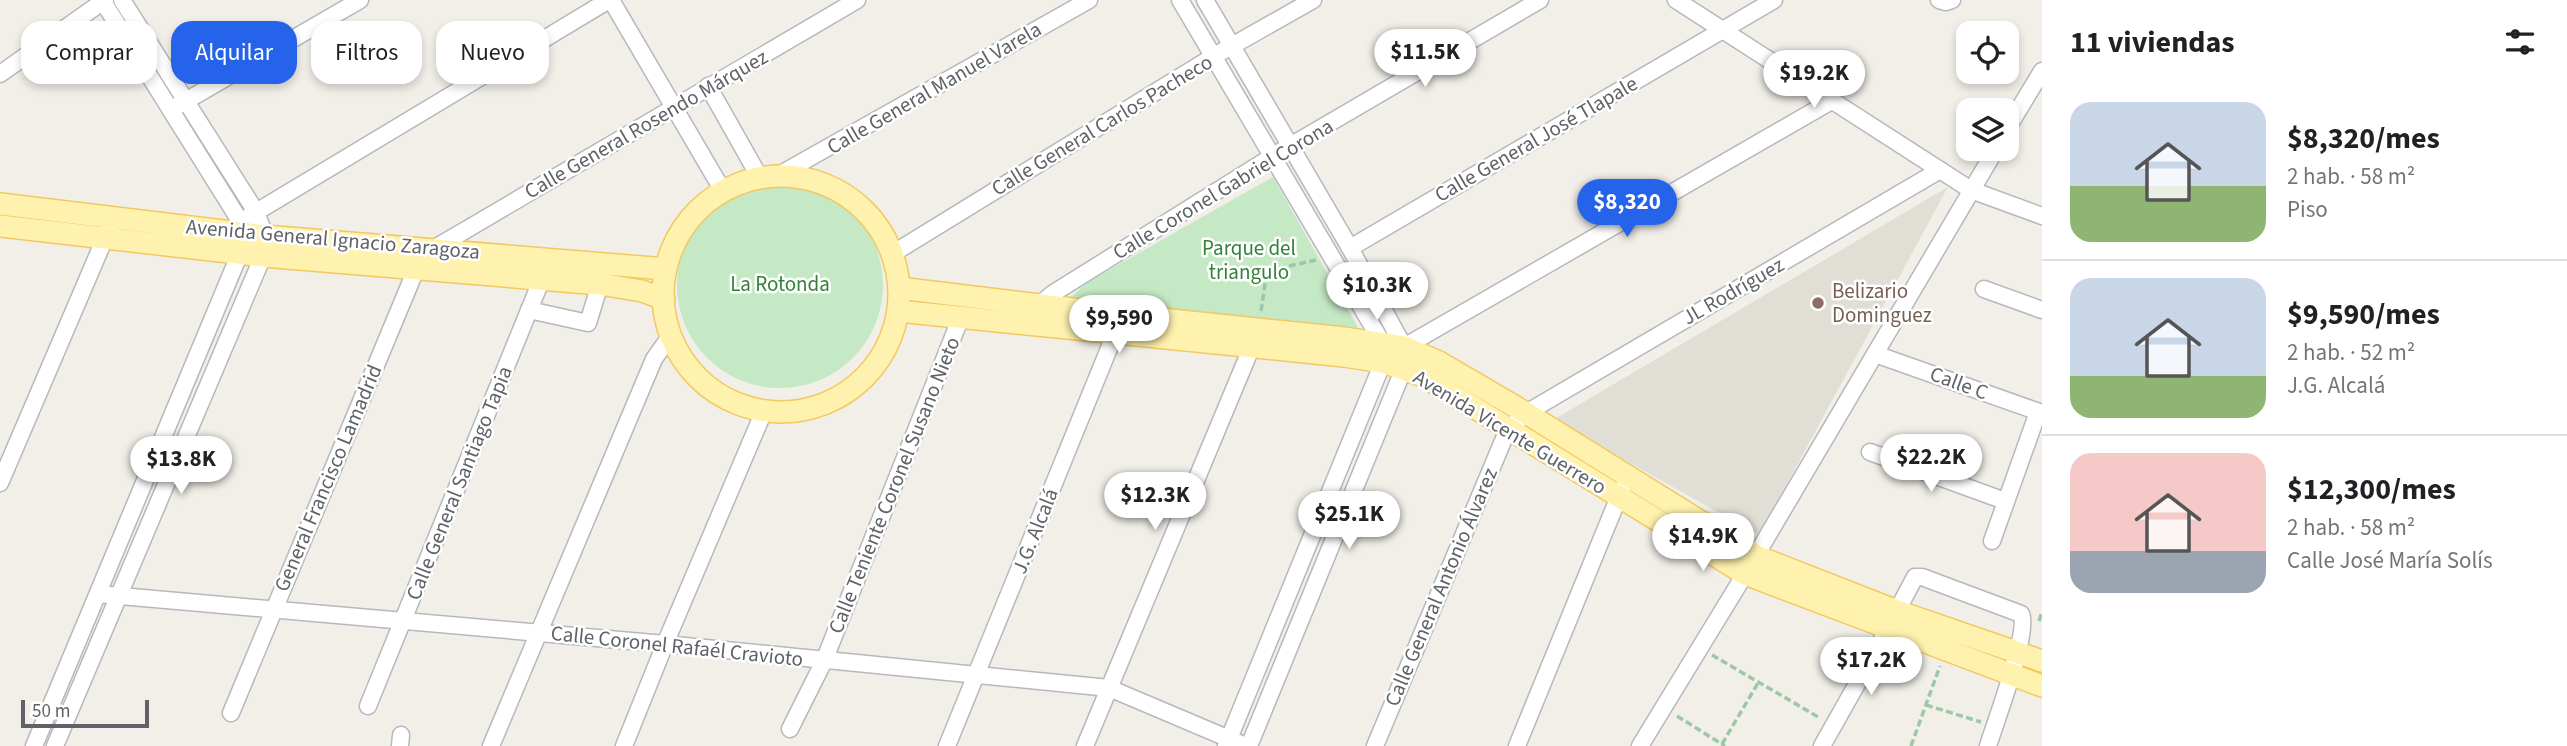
<!DOCTYPE html>
<html lang="es">
<head>
<meta charset="utf-8">
<style>
	:root { --surface:#fff; --page:#f6f6f6; --text:#202124; --muted:#757577; --line:#e0e0e0; --accent:#2563eb }
	body { margin:0; font-family:"Source Sans 3",sans-serif; background:var(--page); color:var(--text); height:100vh; display:flex; flex-direction:column; font-size:26px; white-space:nowrap }
	* { box-sizing:border-box; margin:0 }
	p { font-size:23px; color:var(--muted) }
	.icon { flex:none; width:38px; height:38px; fill:none; stroke:currentColor; stroke-width:2; stroke-linecap:round; stroke-linejoin:round }
	.map { position:relative; flex:1; overflow:hidden }
	.side { display:flex; flex-direction:column; background:var(--surface); width:525px }
	.side>* { flex:none }
	.hud { position:absolute; left:21px; top:21px; width:665px; height:63px; display:flex; gap:14px }
	.controls { position:absolute; left:1956px; top:21px; display:grid; gap:14px }
	.controls a { display:grid; place-items:center; width:63px; height:63px; border-radius:14px; background:var(--surface); box-shadow:0 4px 10px #0003; font-size:35px }
	.scale { position:absolute; left:21px; bottom:18px; width:128px; box-sizing:border-box; padding-left:7px; border:4px solid #5f6368; border-top:0; font-size:19px; line-height:24px; white-space:nowrap; color:#5f6368; -webkit-text-stroke:5px #fff; paint-order:stroke }
	.price { position:absolute; translate:-50% -60px; padding:0 16px; border-radius:24px; background:#fff; color:#222; font-size:23px; line-height:46px; filter:drop-shadow(0 2px 4px #0008) }
	.price::after { content:''; position:absolute; left:50%; top:42px; width:21px; height:16px; margin-left:-10px; background:inherit; clip-path:polygon(0 0,100% 0,50% 100%) }
	.price.on { background:var(--accent); color:#fff }
	ul { padding:0; list-style:none }
	li { display:flex; align-items:center; gap:21px; height:175px; padding:0 28px }
	li+li { border-top:2px solid var(--line) }
	li span { display:grid; place-items:center; flex:none; width:196px; height:140px; border-radius:21px; color:#555 }
	li>.icon { margin-inline-start:auto }
	span .icon { width:84px; height:84px; fill:#fffc; stroke-width:1 }
	li b { font-size:30px }
	h2 { display:flex; justify-content:space-between; align-items:center; height:84px; padding:0 28px; font-size:30px }
	.chip { padding:0 24px; border-radius:21px; background:var(--surface); box-shadow:0 4px 10px #0003; font-size:24px; line-height:63px }
	.chip.on { background:var(--accent); color:#fff }
	main { display:flex; flex:1; min-height:0 }
	.map>svg:first-child { display:block }
</style>
</head>
<body>
<main>
<div class="map">
<svg width="2042" height="746" viewBox="0 0 2042 746">
	<rect width="100%" height="100%" fill="#f1efe8"/>
	<polygon fill="#e1ded6" points="1948,187 1759,535 1553,420"/>
	<g fill="#c5e8c5">
		<polygon points="1273,177 1360,331 1066,302 1086,283"/>
		<circle cx="780" cy="285" r="103"/>
	</g>
	<g fill="none" stroke-linecap="round" stroke-linejoin="round">
		<defs>
			<g id="minor">
				<polyline points="611,0 723,191"/>
				<polyline points="1180,0 1383,344 1383,362 1226,746"/>
				<polyline points="1205,0 1350,248 1404,347 1404,368 1249,746"/>
				<polyline points="1676,0 1971,190 2042,216"/>
				<polyline points="1939,0 1946,2 1952,0"/>
				<polyline points="0,74 105,0"/>
				<polyline points="708,86 760,178"/>
				<polyline points="177,106 360,0"/>
				<polyline points="2007,129 2042,71"/>
				<polyline points="779,175 1089,0"/>
				<polyline points="248,217 609,0"/>
				<polyline points="1350,248 1774,0"/>
				<polyline points="892,254 1214,56 1313,0"/>
				<polyline points="1984,289 2042,310"/>
				<polyline points="1035,309 1052,294 1273,156 1540,0"/>
				<polyline points="529,310 588,323 600,284"/>
				<polyline points="1404,347 1833,100"/>
				<polyline points="1875,354 2042,413"/>
				<polyline points="1870,452 2005,501"/>
				<polyline points="0,483 108,231"/>
				<polyline points="1992,541 2038,412"/>
				<polyline points="98,594 665,644 1109,688 1246,746"/>
				<path d="M1897 611 1915 577H1922L2021 614C2030 631 1995 723 1988 746"/>
				<polyline points="368,706 545,271"/>
				<polyline points="231,713 417,267 435,248 857,0"/>
				<polyline points="790,729 824,661 961,317"/>
				<polyline points="34,746 240,253 243,233 240,221 102,0"/>
				<polyline points="55,746 263,256 265,236 256,212 122,0"/>
				<polyline points="400,746 401,735"/>
				<polyline points="491,746 654,359 671,335"/>
				<polyline points="624,746 665,644 764,411"/>
				<polyline points="947,746 1119,324"/>
				<polyline points="1085,746 1255,339"/>
				<polyline points="1375,746 1508,429 1526,413 1940,170"/>
				<polyline points="1517,746 1622,489"/>
				<polyline points="1640,746 1745,574 1996,149"/>
				<polyline points="1822,746 1888,629"/>
			</g>
			<g id="major">
				<circle cx="781" cy="294" r="118"/>
				<polyline points="0,204 265,236 666,269"/>
				<polyline points="0,226 263,256 600,284 642,291 664,299"/>
				<polyline points="899,288 1123,315 1344,338 1404,347 1439,362 1526,413 1756,556 1897,611 2042,661"/>
				<polyline points="898,311 1344,356 1383,362 1423,376 1745,574 2042,686"/>
			</g>
		</defs>
		<use href="#minor" stroke="#b5b8bc" stroke-width="19"/>
		<use href="#major" stroke="#f2c960" stroke-width="24"/>
		<g stroke="#9cc7a9" stroke-width="3.5" stroke-dasharray="7 3.5" stroke-linecap="butt">
			<polyline points="1261,311 1267,271 1316,260"/>
			<polyline points="2039,621 2042,612"/>
			<polyline points="1712,655 1820,718"/>
			<polyline points="1926,705 1981,722"/>
			<polyline points="1677,716 1725,746"/>
			<polyline points="1722,744 1758,683"/>
			<polyline points="1911,746 1940,666"/>
		</g>
		<use href="#minor" stroke="#fff" stroke-width="16"/>
		<use href="#major" stroke="#fff2af" stroke-width="21"/>
	</g>
	<circle fill="#8d6e63" stroke="#fff" stroke-width="2.5" cx="1818" cy="303" r="7"/>
	<g text-anchor="middle" stroke-width="5" stroke-linejoin="round" paint-order="stroke">
		<g font-size="21" fill="#5f6368" stroke="#fff">
			<text transform="translate(934 88) rotate(-30)" y="7">Calle General Manuel Varela</text>
			<text transform="translate(646 124) rotate(-30)" y="7">Calle General Rosendo Márquez</text>
			<text transform="translate(1102 125) rotate(-31)" y="7">Calle General Carlos Pacheco</text>
			<text transform="translate(1536 139) rotate(-30)" y="7">Calle General José Tlapale</text>
			<text transform="translate(1223 189) rotate(-31)" y="7">Calle Coronel Gabriel Corona</text>
			<text transform="translate(333 239) rotate(5)" y="7">Avenida General Ignacio Zaragoza</text>
			<text transform="translate(1733 291) rotate(-30)" y="7">JL Rodríguez</text>
			<text transform="translate(1959 383) rotate(20)" y="7">Calle C</text>
			<text transform="translate(1510 432) rotate(31)" y="7">Avenida Vicente Guerrero</text>
			<text transform="translate(328 478) rotate(-67)" y="7">General Francisco Lamadrid</text>
			<text transform="translate(459 483) rotate(-68)" y="7">Calle General Santiago Tapia</text>
			<text transform="translate(894 485) rotate(-68)" y="7">Calle Teniente Coronel Susano Nieto</text>
			<text transform="translate(1035 531) rotate(-68)" y="7">J.G. Alcalá</text>
			<text transform="translate(1441 587) rotate(-67)" y="7">Calle General Antonio Álvarez</text>
			<text transform="translate(677 646) rotate(6)" y="7">Calle Coronel Rafaél Cravioto</text>
		</g>
		<g font-size="21" fill="#348238" stroke="#fff">
			<text x="1249" y="255">Parque del<tspan x="1249" dy="24">triangulo</tspan></text>
			<text x="780" y="291">La Rotonda</text>
		</g>
		<g font-size="21" fill="#785e54" stroke="#fff" text-anchor="start">
			<text x="1832" y="298">Belizario<tspan x="1832" dy="24">Dominguez</tspan></text>
		</g>
	</g>
</svg>
<div class="controls">
<a><svg class="icon" aria-label="locate" viewBox="0 0 24 24"><circle cx="12" cy="12" r="6"/><path d="M12 2v4M12 18v4M2 12h4M18 12h4"/></svg></a>
<a><svg class="icon" aria-label="layers" viewBox="0 0 24 24"><path d="M12 4l9 5-9 5-9-5zM3 14l9 5 9-5"/></svg></a>
</div>
<div class="scale">50 m</div>
<b class="price" style="left:1425px;top:89px">$11.5K</b>
<b class="price" style="left:1814px;top:110px">$19.2K</b>
<b class="price on" style="left:1627px;top:239px">$8,320</b>
<b class="price" style="left:1377px;top:322px">$10.3K</b>
<b class="price" style="left:1119px;top:355px">$9,590</b>
<b class="price" style="left:1931px;top:494px">$22.2K</b>
<b class="price" style="left:181px;top:496px">$13.8K</b>
<b class="price" style="left:1155px;top:532px">$12.3K</b>
<b class="price" style="left:1349px;top:551px">$25.1K</b>
<b class="price" style="left:1703px;top:573px">$14.9K</b>
<b class="price" style="left:1871px;top:697px">$17.2K</b>
<div class="hud">
<a class="chip">Comprar</a>
<a class="chip on">Alquilar</a>
<a class="chip">Filtros</a>
<a class="chip">Nuevo</a>
</div>
</div>
<section class="side">
<h2>11 viviendas<svg class="icon" aria-label="filters" viewBox="0 0 24 24"><path d="M4 7h16M4 17h16"/><circle cx="9" cy="7" r="2"/><circle cx="15" cy="17" r="2"/></svg></h2>
<ul>
<li><span style="background:linear-gradient(#c9d6e8 60%,#8fb573 0)"><svg class="icon" aria-label="home" viewBox="0 0 24 24"><path d="M3 11l9-7 9 7M6 9v11h12V9"/></svg></span><div><b>$8,320/mes</b><p>2 hab. · 58 m²</p><p>Piso</p></div></li>
<li><span style="background:linear-gradient(#c9d6e8 70%,#8fb573 0)"><svg class="icon" aria-label="home" viewBox="0 0 24 24"><path d="M3 11l9-7 9 7M6 9v11h12V9"/></svg></span><div><b>$9,590/mes</b><p>2 hab. · 52 m²</p><p>J.G. Alcalá</p></div></li>
<li><span style="background:linear-gradient(#f6c9c9 70%,#9aa5b1 0)"><svg class="icon" aria-label="home" viewBox="0 0 24 24"><path d="M3 11l9-7 9 7M6 9v11h12V9"/></svg></span><div><b>$12,300/mes</b><p>2 hab. · 58 m²</p><p>Calle José María Solís</p></div></li>
</ul>
</section>
</main>
</body>
</html>
